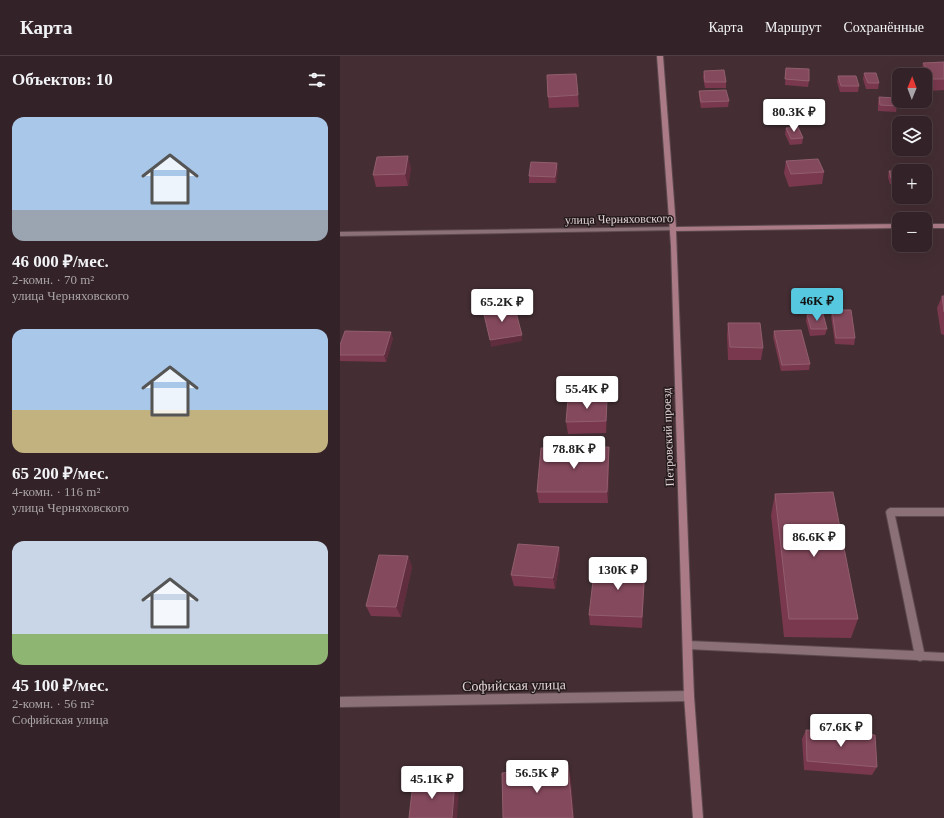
<!DOCTYPE html>
<html lang="ru">
<head>
<meta charset="utf-8">
<style>
	:root { --surface:#332227; --page:#3e2f33; --text:#f1f3f6; --muted:#a9a4a7; --line:#4e3f44; --accent:#56c9e0 }
	body { margin:0; font-family:Georgia,serif; background:var(--page); color:var(--text); height:100vh; display:flex; flex-direction:column; font-size:15px; white-space:nowrap }
	* { box-sizing:border-box; margin:0 }
	p { font-size:13px; color:var(--muted) }
	.icon { flex:none; width:22px; height:22px; fill:none; stroke:currentColor; stroke-width:2; stroke-linecap:round; stroke-linejoin:round }
	.map { position:relative; flex:1; overflow:hidden }
	.side { display:flex; flex-direction:column; background:var(--surface); width:340px }
	.side>* { flex:none }
	.needle { width:26px; rotate:1deg }
	.controls { position:absolute; left:552px; top:12px; display:grid; gap:8px }
	.controls a { display:grid; place-items:center; width:40px; height:40px; border-radius:8px; background:var(--surface); box-shadow:0 4px 16px #0002,0 0 0 1px var(--line); font-size:20px }
	.price { position:absolute; translate:-50% -34px; padding:0 9px; border-radius:4px; background:#fff; color:#222; font-size:13px; line-height:26px; filter:drop-shadow(0 1px 2px #0008) }
	.price::after { content:''; position:absolute; left:50%; top:24px; width:12px; height:9px; margin-left:-6px; background:inherit; clip-path:polygon(0 0,100% 0,50% 100%) }
	.price.active { background:var(--accent); color:#111 }
	ul { padding:0; list-style:none }
	li { display:grid; align-content:center; gap:8px; height:212px; padding:0 12px }
	li span { display:grid; place-items:center; height:124px; border-radius:12px; color:#555 }
	li>.icon { margin-inline-start:auto }
	span .icon { width:72px; height:72px; fill:#fffc; stroke-width:1 }
	li b { font-size:17px }
	h2 { display:flex; justify-content:space-between; align-items:center; height:48px; padding:0 12px; font-size:17px }
	header { display:flex; align-items:center; gap:24px; box-sizing:border-box; height:56px; padding:0 20px; background:var(--surface); border-bottom:1px solid var(--line) }
	header strong { font-size:19px }
	nav { display:flex; gap:22px; margin-inline-start:auto; font-size:14px }
	main { display:flex; flex:1; min-height:0 }
	.map>svg:first-child { display:block }
</style>
</head>
<body>
<header>
<strong>Карта</strong>
<nav><a>Карта</a><a>Маршрут</a><a>Сохранённые</a></nav>
</header>
<main>
<section class="side">
<h2>Объектов: 10<svg class="icon" aria-label="filters" viewBox="0 0 24 24"><path d="M4 7h16M4 17h16"/><circle cx="9" cy="7" r="2"/><circle cx="15" cy="17" r="2"/></svg></h2>
<ul>
<li><span style="background:linear-gradient(#a9c7e8 75%,#9aa5b1 0)"><svg class="icon" aria-label="home" viewBox="0 0 24 24"><path d="M3 11l9-7 9 7M6 9v11h12V9"/></svg></span><div><b>46 000 ₽/мес.</b><p>2-комн. · 70 m²</p><p>улица Черняховского</p></div></li>
<li><span style="background:linear-gradient(#a9c7e8 65%,#c2b280 0)"><svg class="icon" aria-label="home" viewBox="0 0 24 24"><path d="M3 11l9-7 9 7M6 9v11h12V9"/></svg></span><div><b>65 200 ₽/мес.</b><p>4-комн. · 116 m²</p><p>улица Черняховского</p></div></li>
<li><span style="background:linear-gradient(#c9d6e8 75%,#8fb573 0)"><svg class="icon" aria-label="home" viewBox="0 0 24 24"><path d="M3 11l9-7 9 7M6 9v11h12V9"/></svg></span><div><b>45 100 ₽/мес.</b><p>2-комн. · 56 m²</p><p>Софийская улица</p></div></li>
</ul>
</section>
<div class="map">
<svg width="604" height="762" viewBox="0 0 604 762">
	<rect width="100%" height="100%" fill="#442e34"/>
	<g fill="none" stroke-linecap="round" stroke-linejoin="round">
		<defs>
			<polygon id="lane" points="550,452 604,452 604,460 555,460 584,596 604,597 604,605 583,604 580,605 577,604 348,593 345,592 343,589 345,586 348,585 574,595 546,456 547,454"/>
			<g id="street">
				<polygon points="332,171 335,173 334,174 0,180 0,176"/>
				<polygon points="349,635 353,637 354,640 353,643 349,645 0,651 0,641"/>
			</g>
			<g id="secondary">
				<polygon points="317,0 323,0 336,171 559,168 559,172 336,175 354,640 363,762 353,762 344,640 331,190"/>
				<rect x="585" y="168" width="19" height="4"/>
			</g>
		</defs>
		<use href="#lane" stroke="#5d4a4f" stroke-width="2"/>
		<use href="#street" stroke="#5d4a4f" stroke-width="2"/>
		<use href="#secondary" stroke="#5d4a4f" stroke-width="2"/>
		<use href="#lane" fill="#8b7177" fill-rule="evenodd"/>
		<use href="#street" fill="#8b7177" fill-rule="evenodd"/>
		<use href="#secondary" fill="#aa7b87" fill-rule="evenodd"/>
	</g>
	<g fill="#79384d">
		<polygon points="604,6 604,34 589,35 585,27 585,19 581,19 581,18 583,7"/>
		<polygon points="446,12 469,25 468,31 445,29"/>
		<polygon points="364,15 386,26 386,32 365,32 363,21"/>
		<polygon points="524,17 539,27 538,33 526,33 523,23"/>
		<polygon points="498,20 519,30 518,36 500,36 497,26"/>
		<polygon points="359,35 389,45 388,51 361,52 359,41"/>
		<polygon points="238,39 239,51 209,52 208,41"/>
		<polygon points="539,41 557,50 556,56 538,55 538,47"/>
		<polygon points="446,72 463,82 462,88 450,89 445,78"/>
		<polygon points="446,105 484,116 482,128 449,131 444,117"/>
		<polygon points="71,112 68,130 36,131 33,119"/>
		<polygon points="218,113 216,127 189,127 189,120"/>
		<polygon points="549,115 559,115 559,129 550,128 548,121"/>
		<polygon points="602,240 604,240 604,279 601,278 597,252"/>
		<polygon points="492,254 515,282 514,289 495,288 491,260"/>
		<polygon points="467,259 487,273 485,279 470,280 466,265"/>
		<polygon points="388,267 423,292 421,304 388,304 387,279"/>
		<polygon points="434,275 470,308 469,314 441,315 433,281"/>
		<polygon points="53,282 46,306 0,305 0,289"/>
		<polygon points="267,355 266,377 228,378 226,366"/>
		<polygon points="269,391 269,403 268,447 199,447 197,436"/>
		<polygon points="435,438 518,563 511,582 444,581 431,459"/>
		<polygon points="219,491 220,502 215,533 174,530 171,519"/>
		<polygon points="68,500 72,511 61,561 31,560 26,550"/>
		<polygon points="305,510 302,572 250,569 249,559"/>
		<polygon points="466,674 537,711 532,719 464,714 462,683"/>
	</g>
	<g fill="#5f2d3d">
		<polygon points="68,100 71,112 68,130 65,118"/>
		<polygon points="217,107 218,113 216,127 215,121"/>
		<polygon points="51,276 53,282 46,306 44,299"/>
		<polygon points="182,279 182,285 151,291 150,284"/>
		<polygon points="267,343 267,355 266,377 266,365"/>
		<polygon points="269,391 269,403 268,447 267,436"/>
		<polygon points="219,491 220,502 215,533 213,522"/>
		<polygon points="68,500 72,511 61,561 56,551"/>
		<polygon points="305,510 305,521 302,572 302,561"/>
		<polygon points="228,709 231,721 234,762 233,762"/>
		<polygon points="115,725 119,733 117,762 112,762"/>
	</g>
	<g fill="#84495c" stroke="#925e6e">
		<polygon points="604,6 604,23 593,23 583,7"/>
		<polygon points="446,12 469,13 469,25 445,23"/>
		<polygon points="384,14 386,26 365,26 364,15"/>
		<polygon points="524,17 536,17 539,27 528,27"/>
		<polygon points="236,18 238,39 208,41 207,19"/>
		<polygon points="498,20 516,20 519,30 501,30"/>
		<polygon points="386,34 389,45 361,46 359,35"/>
		<polygon points="539,41 556,42 557,50 540,49"/>
		<polygon points="458,71 463,82 451,83 446,72"/>
		<polygon points="68,100 65,118 33,119 37,101"/>
		<polygon points="478,103 484,116 451,118 446,105"/>
		<polygon points="191,106 217,107 215,121 189,120"/>
		<polygon points="549,115 568,115 559,115 559,122 551,122"/>
		<polygon points="602,240 604,240 604,256"/>
		<polygon points="174,249 182,279 150,284 143,254"/>
		<polygon points="492,254 511,254 515,282 496,282"/>
		<polygon points="483,258 487,273 471,273 467,259"/>
		<polygon points="388,267 420,267 423,292 390,291"/>
		<polygon points="461,274 470,308 442,309 434,275"/>
		<polygon points="5,275 51,276 44,299 0,299 0,289"/>
		<polygon points="228,343 267,343 266,365 226,366"/>
		<polygon points="269,391 267,436 197,436 201,392"/>
		<polygon points="493,436 518,563 449,563 435,438"/>
		<polygon points="178,488 219,491 213,522 171,519"/>
		<polygon points="39,499 68,500 56,551 26,550"/>
		<polygon points="255,508 305,510 302,561 249,559"/>
		<polygon points="466,674 535,679 537,711 467,705"/>
		<polygon points="228,709 233,762 163,762 162,717"/>
		<polygon points="115,725 112,762 69,762 73,727"/>
	</g>
	<g text-anchor="middle" stroke-width="3" stroke-linejoin="round" paint-order="stroke">
		<g font-size="12" fill="#e0d1d4" stroke="#241a1c">
			<text transform="translate(279 163) rotate(-1)" y="4">улица Черняховского</text>
			<text transform="translate(328 381) rotate(-92)" y="4">Петровский проезд</text>
		</g>
		<g font-size="14" fill="#e0d1d4" stroke="#241a1c">
			<text transform="translate(174 629) rotate(-1)" y="5">Софийская улица</text>
		</g>
	</g>
</svg>
<div class="controls">
<a><svg class="needle" viewBox="-14 -14 28 28"><path d="M0-13l5 13h-10z" fill="#e53935"/><path d="M0 13l5-13h-10z" fill="#a9a4a7"/></svg></a>
<a><svg class="icon" aria-label="layers" viewBox="0 0 24 24"><path d="M12 4l9 5-9 5-9-5zM3 14l9 5 9-5"/></svg></a>
<a>+</a>
<a>−</a>
</div>
<b class="price" style="left:454px;top:77px">80.3K ₽</b>
<b class="price active" style="left:477px;top:266px">46K ₽</b>
<b class="price" style="left:162px;top:267px">65.2K ₽</b>
<b class="price" style="left:247px;top:354px">55.4K ₽</b>
<b class="price" style="left:234px;top:414px">78.8K ₽</b>
<b class="price" style="left:474px;top:502px">86.6K ₽</b>
<b class="price" style="left:278px;top:535px">130K ₽</b>
<b class="price" style="left:501px;top:692px">67.6K ₽</b>
<b class="price" style="left:197px;top:738px">56.5K ₽</b>
<b class="price" style="left:92px;top:744px">45.1K ₽</b>
</div>
</main>
</body>
</html>
